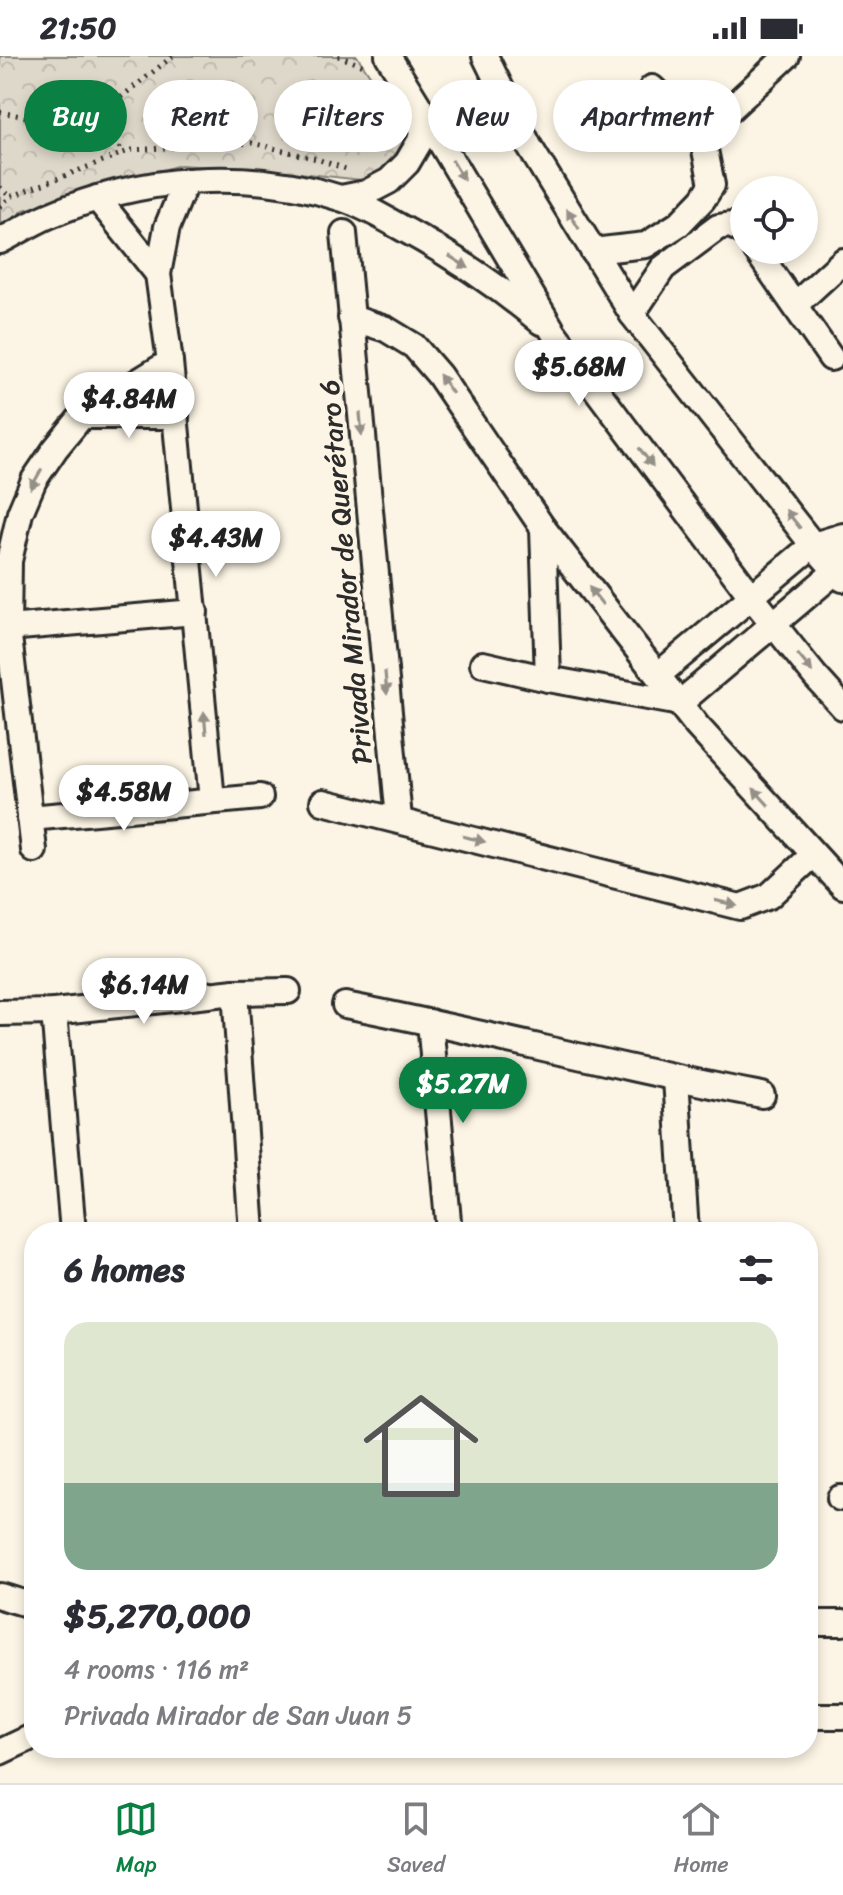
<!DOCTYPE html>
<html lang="en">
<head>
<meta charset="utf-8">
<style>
	:root { --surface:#fff; --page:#f7f7f7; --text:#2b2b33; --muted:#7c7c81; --line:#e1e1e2; --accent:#0b8043 }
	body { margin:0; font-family:Sriracha,sans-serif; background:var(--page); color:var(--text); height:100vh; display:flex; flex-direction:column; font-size:30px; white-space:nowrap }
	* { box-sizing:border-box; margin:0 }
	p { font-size:26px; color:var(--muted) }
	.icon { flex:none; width:44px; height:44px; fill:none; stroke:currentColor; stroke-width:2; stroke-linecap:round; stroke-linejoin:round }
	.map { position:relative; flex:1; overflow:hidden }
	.side { position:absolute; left:24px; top:1166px; width:794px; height:536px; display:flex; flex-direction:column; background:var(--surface); border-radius:32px; box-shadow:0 4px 12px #0003 }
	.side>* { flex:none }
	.hud { position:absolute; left:24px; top:24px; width:796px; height:72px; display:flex; gap:16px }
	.controls { position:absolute; left:730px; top:120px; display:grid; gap:16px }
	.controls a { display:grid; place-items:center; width:88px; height:88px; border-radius:50%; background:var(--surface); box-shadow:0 4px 12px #0003; font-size:40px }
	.price { position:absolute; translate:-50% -68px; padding:0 18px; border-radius:28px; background:#fff; color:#222; font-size:26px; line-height:52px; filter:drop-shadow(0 2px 4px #0008) }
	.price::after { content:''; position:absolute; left:50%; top:48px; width:24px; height:18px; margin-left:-12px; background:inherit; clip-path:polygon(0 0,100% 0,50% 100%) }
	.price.current { background:var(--accent); color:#fff }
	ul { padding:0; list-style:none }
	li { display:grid; align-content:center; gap:16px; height:424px; padding:0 40px }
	li span { display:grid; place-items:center; height:248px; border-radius:24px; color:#555 }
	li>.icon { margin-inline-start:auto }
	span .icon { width:144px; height:144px; fill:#fffc; stroke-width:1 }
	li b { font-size:34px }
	h2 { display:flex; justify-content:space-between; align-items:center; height:96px; padding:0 40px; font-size:34px }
	.tag { padding:0 28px; border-radius:36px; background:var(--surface); box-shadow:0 4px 12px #0003; font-size:28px; line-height:72px }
	.tag.current { background:var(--accent); color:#fff }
	.status { display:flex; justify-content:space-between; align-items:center; height:56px; padding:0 40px; background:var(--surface); direction:ltr }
	.status svg { height:22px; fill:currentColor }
	.dock { display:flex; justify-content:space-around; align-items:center; height:112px; border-top:2px solid var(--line); background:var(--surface); font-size:22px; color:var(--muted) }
	.dock a { display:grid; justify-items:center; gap:4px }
	.dock .current { color:var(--accent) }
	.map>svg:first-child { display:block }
</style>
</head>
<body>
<div class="status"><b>21:50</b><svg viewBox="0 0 49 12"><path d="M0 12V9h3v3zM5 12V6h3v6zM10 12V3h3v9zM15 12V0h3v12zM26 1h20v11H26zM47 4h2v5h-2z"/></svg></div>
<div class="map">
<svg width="843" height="1727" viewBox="0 0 843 1727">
	<defs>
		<pattern id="park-crowns" width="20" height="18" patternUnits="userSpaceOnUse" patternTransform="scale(2)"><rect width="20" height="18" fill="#ded8ca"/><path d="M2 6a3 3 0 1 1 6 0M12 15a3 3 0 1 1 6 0" fill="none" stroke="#bfbaae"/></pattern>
	</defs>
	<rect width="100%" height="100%" fill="#fcf5e5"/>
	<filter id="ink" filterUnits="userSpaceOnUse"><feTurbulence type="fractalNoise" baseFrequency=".0125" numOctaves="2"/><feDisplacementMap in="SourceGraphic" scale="16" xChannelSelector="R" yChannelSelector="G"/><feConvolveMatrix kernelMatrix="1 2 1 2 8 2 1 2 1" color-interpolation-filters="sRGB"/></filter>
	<g filter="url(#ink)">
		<polygon fill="url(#park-crowns)" stroke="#84827a" stroke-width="2" points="0,0 357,0 405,72 399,104 370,125 290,116 180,109 24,154 0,173"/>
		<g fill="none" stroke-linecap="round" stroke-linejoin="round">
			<defs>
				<g id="minor">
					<polyline points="388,0 425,60 554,277 751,540 815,620 843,651"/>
					<polyline points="485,0 529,90 632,258 813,489 843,523"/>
					<polyline points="702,79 787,0"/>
					<polyline points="186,125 167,171 158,218 170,306 212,744"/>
					<polyline points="97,142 158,218"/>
					<polyline points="341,142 366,137 389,125 407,107 420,85 425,60"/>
					<polyline points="344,177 399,763"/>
					<path d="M0 185C16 177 32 167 48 160 139 121 245 111 340 142 360 148 381 160 400 171 450 198 497 229 541 266"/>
					<polyline points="756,194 831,302"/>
					<polyline points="593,195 646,189 679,168 703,143 712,129 702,79 652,32"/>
					<polyline points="795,249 843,205"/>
					<polyline points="632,258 663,212 718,171 731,169 744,176"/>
					<polyline points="351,262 386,273 414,290 439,319 543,472 697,670 843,830"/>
					<polyline points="84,360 176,360"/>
					<polyline points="543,472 548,623"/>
					<polyline points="8,572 195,556"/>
					<polyline points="483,608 548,623 680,647 836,515 843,502"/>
					<polyline points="658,619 813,489 843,480"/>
					<polyline points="323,746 740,851 769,840 813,799"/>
					<polyline points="30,762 260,741"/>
					<polyline points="34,794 8,572 9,505 20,457 34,424 55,393 82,360 170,306"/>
					<polyline points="235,936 252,1176"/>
					<path d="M345 949C485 976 622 1013 762 1039"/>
					<polyline points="54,956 73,1176"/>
					<polyline points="0,957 54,956 235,936 288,935"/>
					<polyline points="430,966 449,1176"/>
					<polyline points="676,1023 686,1176"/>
					<polyline points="840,1442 843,1442"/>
					<polyline points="0,1540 34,1550"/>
					<polyline points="808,1567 843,1567"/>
					<polyline points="808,1660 843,1660"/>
					<polyline points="0,1696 34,1680"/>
				</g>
			</defs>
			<use href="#minor" stroke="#2b2b2b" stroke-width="30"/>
			<g stroke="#2b2b2b" stroke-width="5" stroke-dasharray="2 6" stroke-linecap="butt">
				<polyline points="338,0 364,10"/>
				<polyline points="106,53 122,98"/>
				<polyline points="0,56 58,67 106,53 173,0"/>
				<polyline points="381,94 390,78 388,50"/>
				<polyline points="0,131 10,141"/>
				<polyline points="0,151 10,141 131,94 252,87 317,103 349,114"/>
			</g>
			<use href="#minor" stroke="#fcf5e5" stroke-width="24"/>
		</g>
		<defs><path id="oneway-solid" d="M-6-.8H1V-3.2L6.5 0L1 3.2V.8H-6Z" transform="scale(2)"/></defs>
		<g fill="#949088">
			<use href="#oneway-solid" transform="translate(458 114) rotate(59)"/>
			<use href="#oneway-solid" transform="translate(573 163) rotate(-121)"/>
			<use href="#oneway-solid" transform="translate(459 206) rotate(32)"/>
			<use href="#oneway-solid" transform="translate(446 328) rotate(-125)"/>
			<use href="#oneway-solid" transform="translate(361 368) rotate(85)"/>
			<use href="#oneway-solid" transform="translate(646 401) rotate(53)"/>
			<use href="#oneway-solid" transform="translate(36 423) rotate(119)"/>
			<use href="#oneway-solid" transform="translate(793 463) rotate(-128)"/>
			<use href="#oneway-solid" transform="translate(596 540) rotate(-128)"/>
			<use href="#oneway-solid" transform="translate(805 607) rotate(51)"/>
			<use href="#oneway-solid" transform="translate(386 627) rotate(85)"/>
			<use href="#oneway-solid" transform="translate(205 667) rotate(-95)"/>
			<use href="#oneway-solid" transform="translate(761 741) rotate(-132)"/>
			<use href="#oneway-solid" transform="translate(474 783) rotate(14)"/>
			<use href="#oneway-solid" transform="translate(726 847) rotate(14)"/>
		</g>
	</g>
	<g text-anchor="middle" stroke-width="8" stroke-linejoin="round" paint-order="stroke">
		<g font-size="28" fill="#2b2b2b" stroke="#fcf5e5">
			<text transform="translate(345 516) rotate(-95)" y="10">Privada Mirador de Querétaro 6</text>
		</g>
	</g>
</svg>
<div class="controls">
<a><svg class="icon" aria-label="locate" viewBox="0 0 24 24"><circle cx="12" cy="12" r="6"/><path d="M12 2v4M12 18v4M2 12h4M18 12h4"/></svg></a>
</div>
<b class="price" style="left:579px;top:352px">$5.68M</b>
<b class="price" style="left:129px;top:384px">$4.84M</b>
<b class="price" style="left:216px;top:523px">$4.43M</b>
<b class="price" style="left:124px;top:777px">$4.58M</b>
<b class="price" style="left:144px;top:970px">$6.14M</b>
<b class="price current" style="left:463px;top:1069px">$5.27M</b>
<div class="hud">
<a class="tag current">Buy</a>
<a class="tag">Rent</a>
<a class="tag">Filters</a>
<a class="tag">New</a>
<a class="tag">Apartment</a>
</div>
<section class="side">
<h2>6 homes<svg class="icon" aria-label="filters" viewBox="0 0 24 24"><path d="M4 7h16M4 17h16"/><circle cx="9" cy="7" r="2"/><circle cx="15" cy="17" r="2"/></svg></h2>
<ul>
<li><span style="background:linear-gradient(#dfe7d0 65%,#7fa58c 0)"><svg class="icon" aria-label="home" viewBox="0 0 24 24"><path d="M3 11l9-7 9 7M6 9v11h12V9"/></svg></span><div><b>$5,270,000</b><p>4 rooms · 116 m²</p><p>Privada Mirador de San Juan 5</p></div></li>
</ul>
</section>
</div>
<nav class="dock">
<a class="current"><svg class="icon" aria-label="map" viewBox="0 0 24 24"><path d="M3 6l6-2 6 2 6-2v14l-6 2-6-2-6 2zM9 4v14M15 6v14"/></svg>Map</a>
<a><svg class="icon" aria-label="saved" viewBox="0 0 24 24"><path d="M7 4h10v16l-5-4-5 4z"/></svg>Saved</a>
<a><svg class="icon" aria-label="home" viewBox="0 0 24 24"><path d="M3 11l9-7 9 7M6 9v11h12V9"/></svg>Home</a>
</nav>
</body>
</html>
